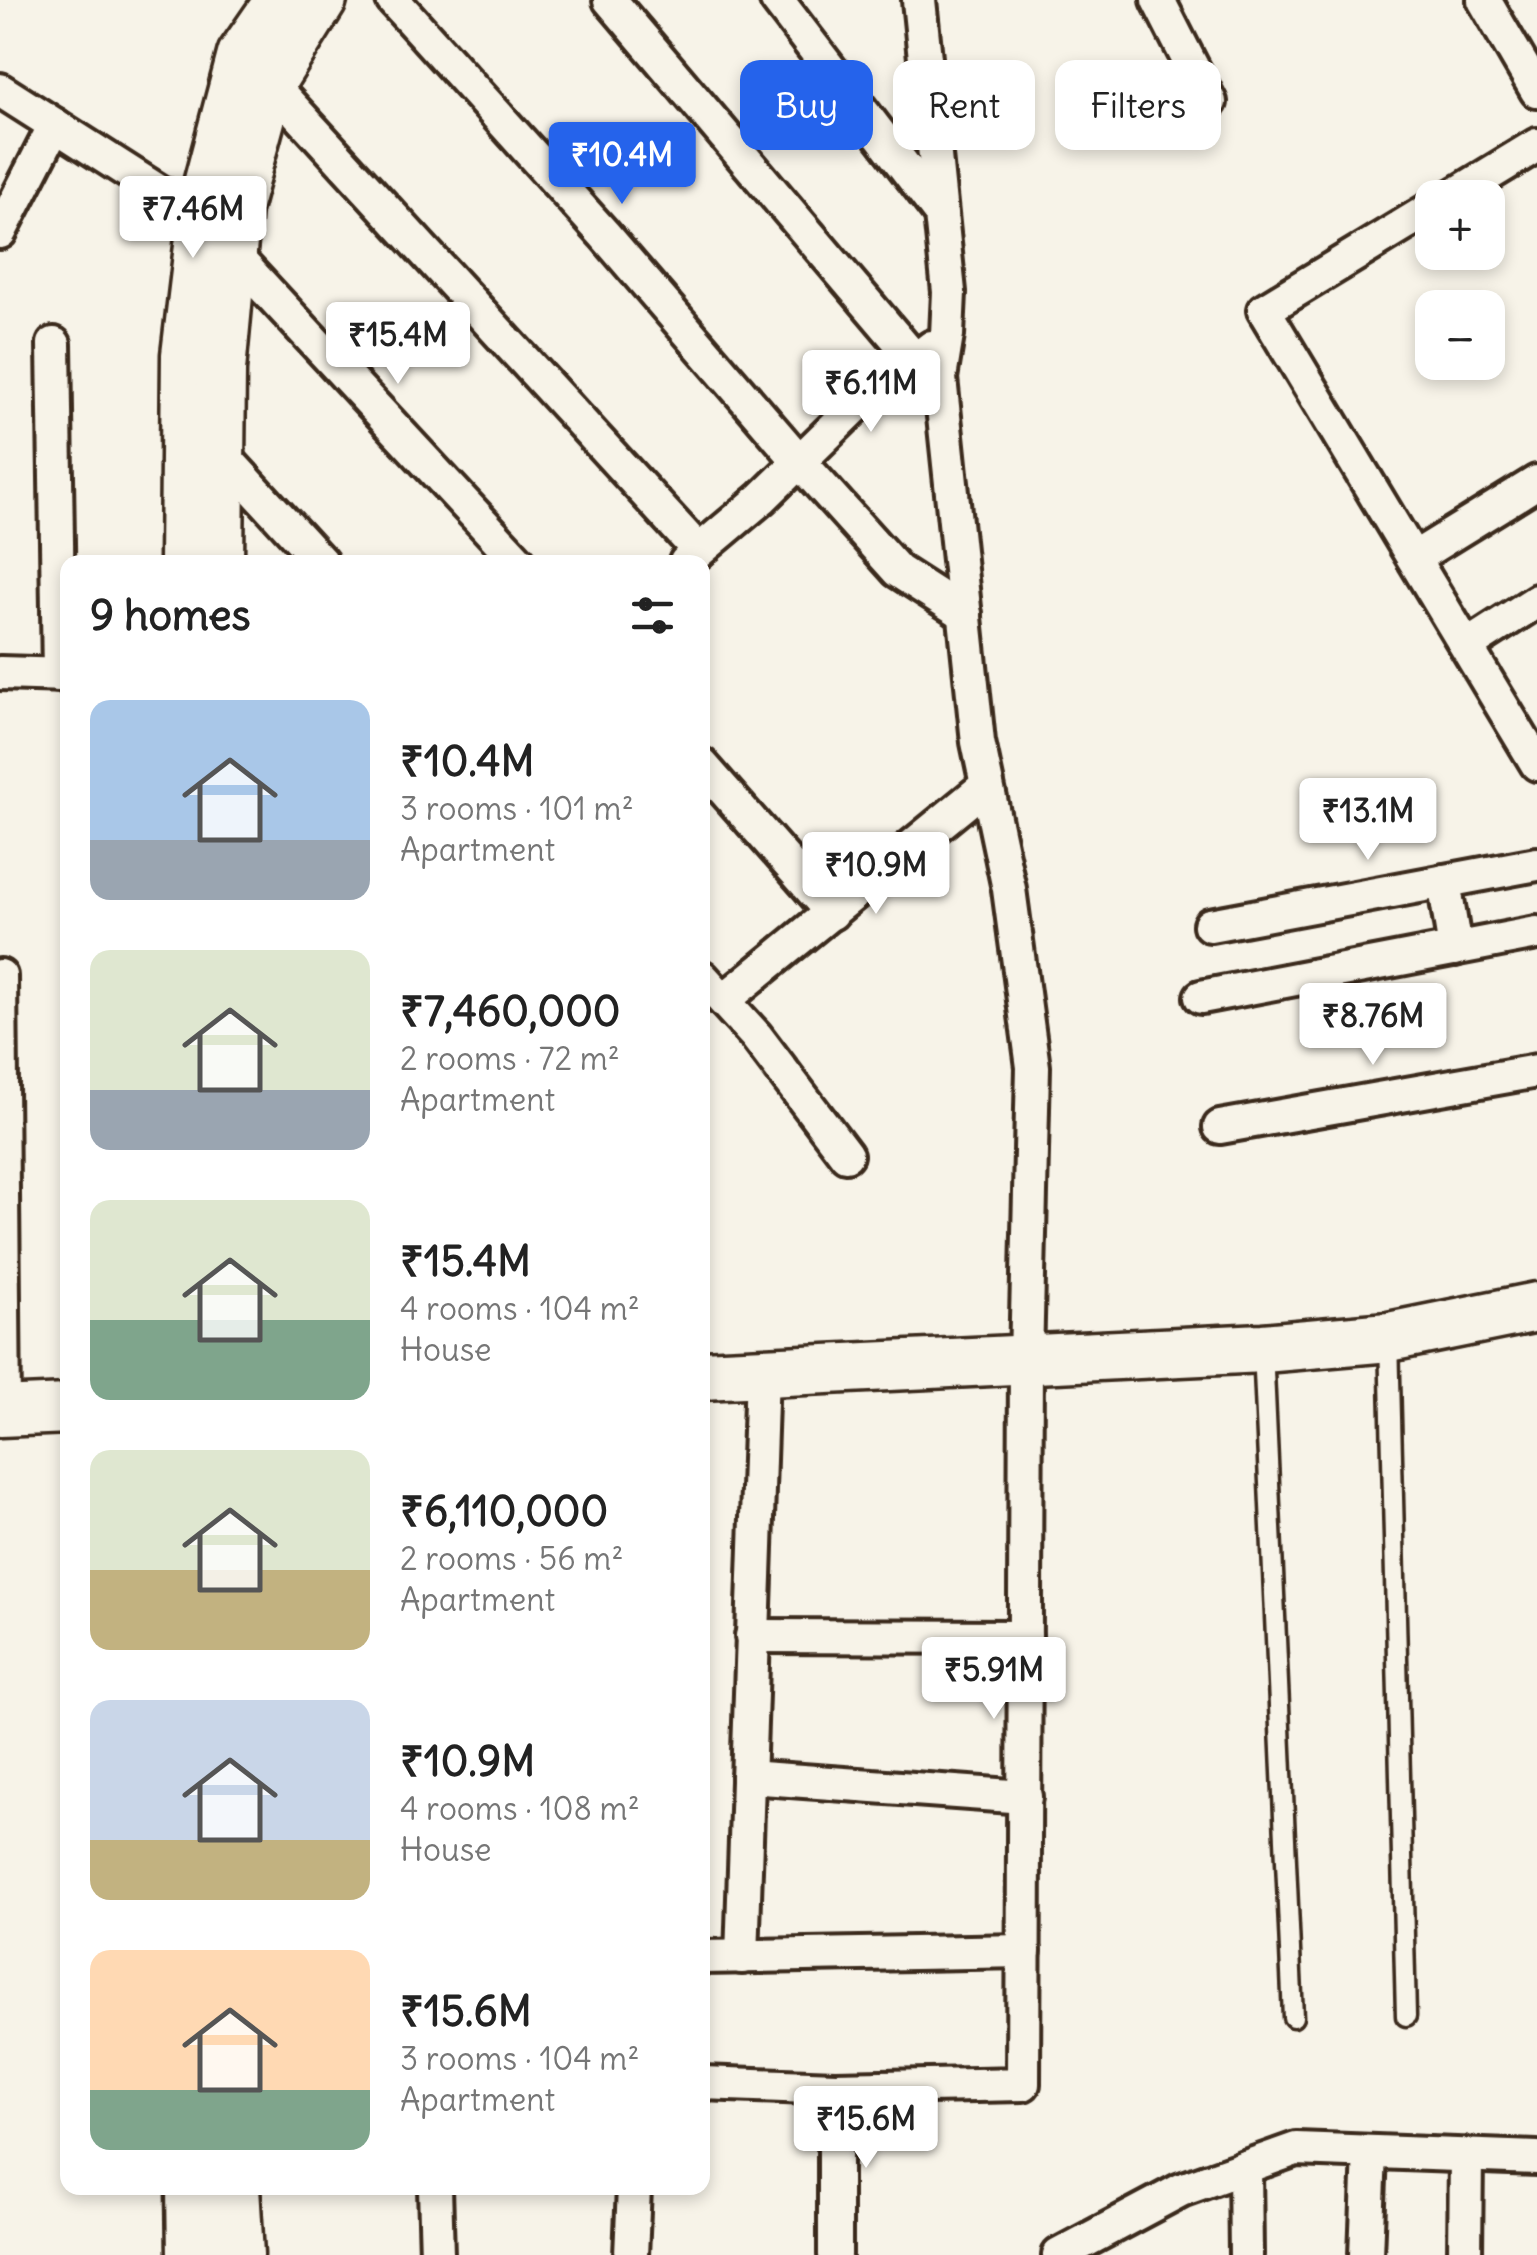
<!DOCTYPE html>
<html lang="en">
<head>
<meta charset="utf-8">
<style>
	:root { --surface:#fff; --page:#f2f2f2; --text:#222; --muted:#767676; --accent:#2563eb }
	body { margin:0; font-family:Delius,sans-serif; background:var(--page); color:var(--text); height:100vh; display:flex; flex-direction:column; font-size:38px; white-space:nowrap }
	* { box-sizing:border-box; margin:0 }
	p { font-size:32px; color:var(--muted) }
	.icon { flex:none; width:55px; height:55px; fill:none; stroke:currentColor; stroke-width:2; stroke-linecap:round; stroke-linejoin:round }
	.map { position:relative; flex:1; overflow:hidden }
	.details { position:absolute; left:60px; top:555px; width:650px; height:1640px; display:flex; flex-direction:column; background:var(--surface); border-radius:20px; box-shadow:0 5px 15px #0003 }
	.details>* { flex:none }
	.guide { position:absolute; left:740px; top:60px; width:645px; height:90px; display:flex; gap:20px }
	.controls { position:absolute; left:1415px; top:180px; display:grid; gap:20px }
	.controls a { display:grid; place-items:center; width:90px; height:90px; border-radius:20px; background:var(--surface); box-shadow:0 5px 15px #0003; font-size:50px }
	.price { position:absolute; translate:-50% -85px; padding:0 22px; border-radius:10px; background:#fff; color:#222; font-size:32px; line-height:65px; filter:drop-shadow(0 2px 5px #0008) }
	.price::after { content:''; position:absolute; left:50%; top:60px; width:30px; height:22px; margin-left:-15px; background:inherit; clip-path:polygon(0 0,100% 0,50% 100%) }
	.price.selected { background:var(--accent); color:#fff }
	ul { padding:0; list-style:none }
	li { display:flex; align-items:center; gap:30px; height:250px; padding:0 30px }
	li span { display:grid; place-items:center; flex:none; width:280px; height:200px; border-radius:20px; color:#555 }
	li>.icon { margin-inline-start:auto }
	span .icon { width:120px; height:120px; fill:#fffc; stroke-width:1 }
	li b { font-size:42px }
	h2 { display:flex; justify-content:space-between; align-items:center; height:120px; padding:0 30px; font-size:42px }
	.chip { padding:0 35px; border-radius:20px; background:var(--surface); box-shadow:0 5px 15px #0003; font-size:35px; line-height:90px }
	.chip.selected { background:var(--accent); color:#fff }
	.map>svg:first-child { display:block }
</style>
</head>
<body>
<div class="map">
<svg width="1537" height="2255" viewBox="0 0 1537 2255">
	<rect width="100%" height="100%" fill="#f7f3e8"/>
	<filter id="ink" filterUnits="userSpaceOnUse"><feTurbulence type="fractalNoise" baseFrequency=".01" numOctaves="2"/><feDisplacementMap in="SourceGraphic" scale="20" xChannelSelector="R" yChannelSelector="G"/><feConvolveMatrix kernelMatrix="1 2 1 2 8 2 1 2 1" color-interpolation-filters="sRGB"/></filter>
	<g filter="url(#ink)">
		<g fill="none" stroke-linecap="round" stroke-linejoin="round">
			<defs>
				<g id="lane">
					<polyline points="1389,1338 1406,2016"/>
					<polyline points="1263,1349 1293,2017"/>
				</g>
				<g id="street">
					<polyline points="393,0 604,234 799,461 898,571 965,614"/>
					<polyline points="610,0 915,360"/>
					<polyline points="777,0 940,213"/>
					<polyline points="1158,0 1210,102"/>
					<polyline points="1484,0 1537,91"/>
					<polyline points="270,83 699,551"/>
					<polyline points="0,90 202,219"/>
					<polyline points="1450,198 1537,145"/>
					<polyline points="1432,208 1264,310 1537,764"/>
					<polyline points="0,232 55,125"/>
					<polyline points="232,253 519,562"/>
					<polyline points="54,344 59,675"/>
					<polyline points="220,452 321,562"/>
					<polyline points="1414,558 1537,482"/>
					<polyline points="686,562 762,498 854,408 932,347"/>
					<polyline points="1467,646 1537,601"/>
					<polyline points="0,673 68,675"/>
					<polyline points="702,765 832,913"/>
					<polyline points="1444,881 1455,949"/>
					<polyline points="1210,925 1537,864"/>
					<polyline points="0,976 4,1412"/>
					<polyline points="702,977 756,1036 846,1155"/>
					<polyline points="1201,997 1537,933"/>
					<polyline points="724,1000 987,785"/>
					<polyline points="1220,1127 1537,1071"/>
					<polyline points="752,1636 1025,1637"/>
					<polyline points="748,1777 1025,1797"/>
					<polyline points="702,1957 1024,1951"/>
					<polyline points="742,1957 762,1372"/>
					<polyline points="702,2083 835,2088 1023,2084 1026,1360 1033,1067 1009,889 978,742 940,378 947,335 949,292 919,0"/>
					<polyline points="1245,2167 1246,2255"/>
					<polyline points="435,2188 437,2255"/>
					<polyline points="631,2255 634,2188"/>
					<polyline points="835,2255 835,2088"/>
					<polyline points="1059,2255 1181,2190 1296,2149 1537,2158"/>
					<polyline points="1366,2255 1370,2152"/>
					<polyline points="1465,2255 1466,2156"/>
				</g>
				<g id="secondary">
					<polyline points="184,562 186,355 205,196 242,55 280,0"/>
					<polyline points="219,562 221,370 236,209 270,83 322,0"/>
					<polyline points="702,1375 1263,1348 1389,1337 1537,1307"/>
					<polyline points="0,1412 68,1409"/>
					<polyline points="191,2188 192,2255"/>
					<polyline points="235,2188 239,2255"/>
				</g>
			</defs>
			<use href="#lane" stroke="#3b2a1e" stroke-width="25"/>
			<use href="#street" stroke="#3b2a1e" stroke-width="40"/>
			<use href="#secondary" stroke="#3b2a1e" stroke-width="55"/>
			<use href="#lane" stroke="#f7f3e8" stroke-width="18"/>
			<use href="#street" stroke="#f7f3e8" stroke-width="32"/>
			<use href="#secondary" stroke="#f7f3e8" stroke-width="48"/>
		</g>
	</g>
</svg>
<div class="controls">
<a>+</a>
<a>−</a>
</div>
<b class="price selected" style="left:622px;top:207px">₹10.4M</b>
<b class="price" style="left:193px;top:261px">₹7.46M</b>
<b class="price" style="left:398px;top:387px">₹15.4M</b>
<b class="price" style="left:871px;top:435px">₹6.11M</b>
<b class="price" style="left:1368px;top:863px">₹13.1M</b>
<b class="price" style="left:876px;top:917px">₹10.9M</b>
<b class="price" style="left:1373px;top:1068px">₹8.76M</b>
<b class="price" style="left:994px;top:1722px">₹5.91M</b>
<b class="price" style="left:866px;top:2171px">₹15.6M</b>
<div class="guide">
<a class="chip selected">Buy</a>
<a class="chip">Rent</a>
<a class="chip">Filters</a>
</div>
<section class="details">
<h2>9 homes<svg class="icon" aria-label="filters" viewBox="0 0 24 24"><path d="M4 7h16M4 17h16"/><circle cx="9" cy="7" r="2"/><circle cx="15" cy="17" r="2"/></svg></h2>
<ul>
<li><span style="background:linear-gradient(#a9c7e8 70%,#9aa5b1 0)"><svg class="icon" aria-label="home" viewBox="0 0 24 24"><path d="M3 11l9-7 9 7M6 9v11h12V9"/></svg></span><div><b>₹10.4M</b><p>3 rooms · 101 m²</p><p>Apartment</p></div></li>
<li><span style="background:linear-gradient(#dfe7d0 70%,#9aa5b1 0)"><svg class="icon" aria-label="home" viewBox="0 0 24 24"><path d="M3 11l9-7 9 7M6 9v11h12V9"/></svg></span><div><b>₹7,460,000</b><p>2 rooms · 72 m²</p><p>Apartment</p></div></li>
<li><span style="background:linear-gradient(#dfe7d0 60%,#7fa58c 0)"><svg class="icon" aria-label="home" viewBox="0 0 24 24"><path d="M3 11l9-7 9 7M6 9v11h12V9"/></svg></span><div><b>₹15.4M</b><p>4 rooms · 104 m²</p><p>House</p></div></li>
<li><span style="background:linear-gradient(#dfe7d0 60%,#c2b280 0)"><svg class="icon" aria-label="home" viewBox="0 0 24 24"><path d="M3 11l9-7 9 7M6 9v11h12V9"/></svg></span><div><b>₹6,110,000</b><p>2 rooms · 56 m²</p><p>Apartment</p></div></li>
<li><span style="background:linear-gradient(#c9d6e8 70%,#c2b280 0)"><svg class="icon" aria-label="home" viewBox="0 0 24 24"><path d="M3 11l9-7 9 7M6 9v11h12V9"/></svg></span><div><b>₹10.9M</b><p>4 rooms · 108 m²</p><p>House</p></div></li>
<li><span style="background:linear-gradient(#ffd9b3 70%,#7fa58c 0)"><svg class="icon" aria-label="home" viewBox="0 0 24 24"><path d="M3 11l9-7 9 7M6 9v11h12V9"/></svg></span><div><b>₹15.6M</b><p>3 rooms · 104 m²</p><p>Apartment</p></div></li>
</ul>
</section>
</div>
</body>
</html>
